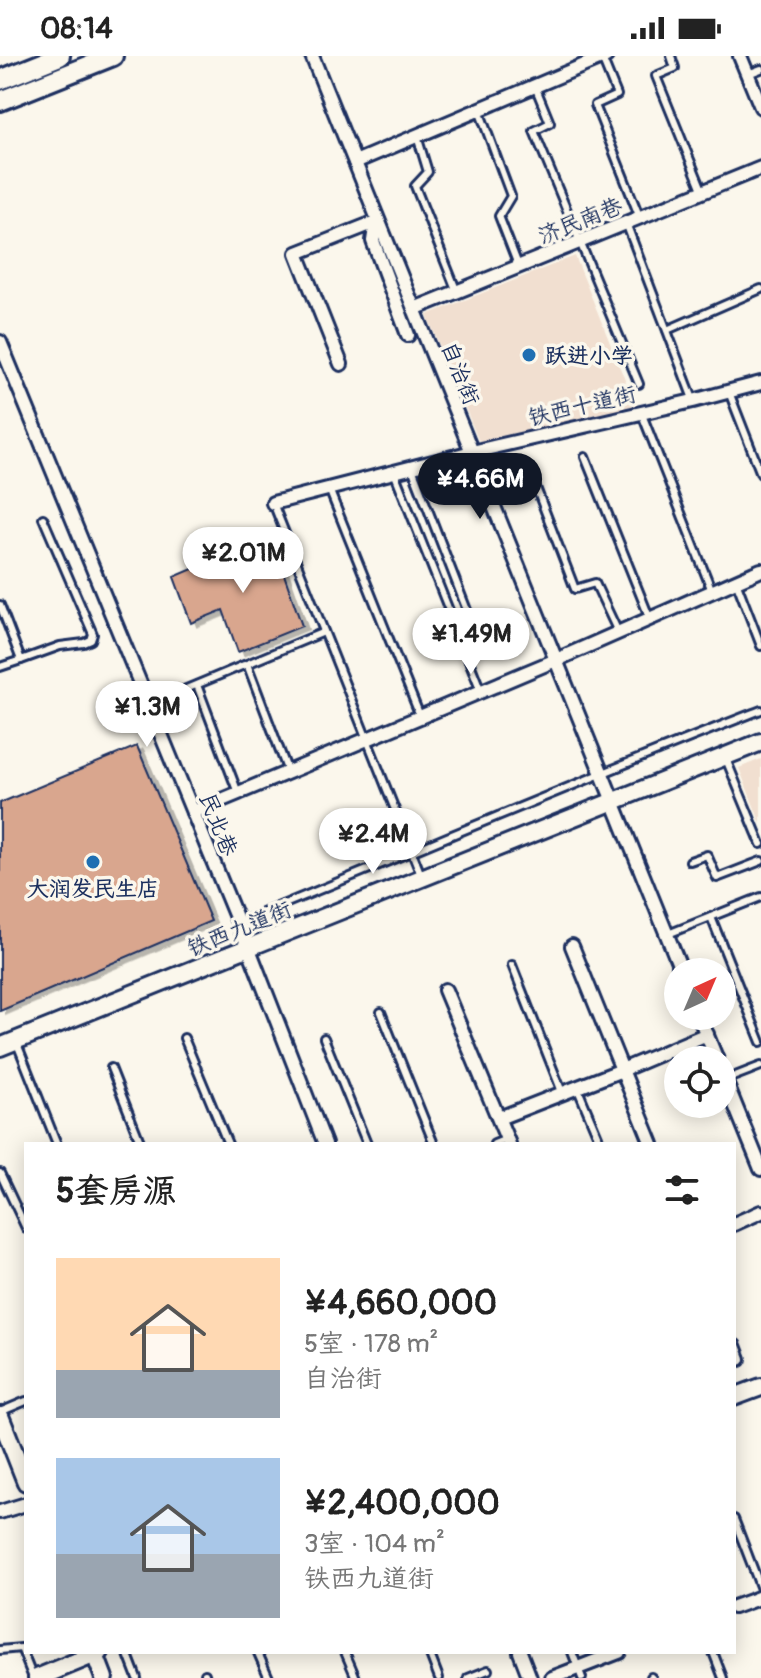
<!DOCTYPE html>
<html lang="zh">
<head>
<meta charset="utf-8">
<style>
	:root { --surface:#fff; --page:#f6f6f6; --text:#222; --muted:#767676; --accent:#111827 }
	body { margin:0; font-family:Pangolin,"LXGW WenKai TC",sans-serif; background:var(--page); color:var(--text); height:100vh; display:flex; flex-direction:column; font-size:30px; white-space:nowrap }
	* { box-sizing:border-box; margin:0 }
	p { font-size:26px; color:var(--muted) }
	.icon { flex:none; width:44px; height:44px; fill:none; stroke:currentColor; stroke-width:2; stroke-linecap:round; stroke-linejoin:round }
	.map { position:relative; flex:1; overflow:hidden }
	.panel { position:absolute; left:24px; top:1086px; width:712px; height:512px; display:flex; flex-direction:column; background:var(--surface); border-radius:0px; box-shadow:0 4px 20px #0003 }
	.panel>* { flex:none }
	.needle { width:52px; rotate:44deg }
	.buttons { position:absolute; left:664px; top:902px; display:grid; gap:16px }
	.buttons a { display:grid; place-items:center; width:72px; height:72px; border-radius:50%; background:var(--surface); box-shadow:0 4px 20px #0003; font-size:40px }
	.price { position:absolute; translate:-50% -68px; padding:0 18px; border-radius:28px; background:#fff; color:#222; font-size:26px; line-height:52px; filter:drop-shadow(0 2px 4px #0008) }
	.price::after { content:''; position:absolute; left:50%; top:48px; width:24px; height:18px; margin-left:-12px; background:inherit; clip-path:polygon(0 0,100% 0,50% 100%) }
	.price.selected { background:var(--accent); color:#fff }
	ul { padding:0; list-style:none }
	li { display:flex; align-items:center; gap:24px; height:200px; padding:0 32px }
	li span { display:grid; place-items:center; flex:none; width:224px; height:160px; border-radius:0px; color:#555 }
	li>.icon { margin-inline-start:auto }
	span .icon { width:96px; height:96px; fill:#fffc; stroke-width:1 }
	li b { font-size:34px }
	h2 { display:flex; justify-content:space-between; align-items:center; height:96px; padding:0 32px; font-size:34px }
	.status { display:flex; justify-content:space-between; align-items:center; height:56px; padding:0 40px; background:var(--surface); direction:ltr }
	.status svg { height:22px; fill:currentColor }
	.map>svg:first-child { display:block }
</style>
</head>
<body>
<div class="status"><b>08:14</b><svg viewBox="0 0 49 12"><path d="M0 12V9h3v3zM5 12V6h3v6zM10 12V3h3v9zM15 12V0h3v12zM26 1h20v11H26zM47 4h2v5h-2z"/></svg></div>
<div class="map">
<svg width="761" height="1622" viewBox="0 0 761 1622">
	<defs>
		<filter id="shadow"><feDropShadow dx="6" dy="3.5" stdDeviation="0" flood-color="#0004"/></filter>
	</defs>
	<rect width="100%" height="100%" fill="#fbf7ec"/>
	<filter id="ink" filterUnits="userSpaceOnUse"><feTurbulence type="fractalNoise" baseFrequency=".0125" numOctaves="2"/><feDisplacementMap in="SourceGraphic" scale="16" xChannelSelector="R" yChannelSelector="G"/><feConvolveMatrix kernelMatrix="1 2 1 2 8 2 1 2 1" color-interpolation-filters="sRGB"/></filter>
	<g filter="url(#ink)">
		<g fill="#f1dfd0">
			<polygon points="575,200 631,339 638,350 480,388 427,259"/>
			<polygon points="761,703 761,768 739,712"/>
		</g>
		<g fill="#d9a68e" stroke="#1b2f5e" stroke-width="2" filter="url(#shadow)">
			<polygon points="272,484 302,570 238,596 223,554 191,567 174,521 216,503 219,506"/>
			<polygon points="137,690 211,865 0,955 0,747"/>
		</g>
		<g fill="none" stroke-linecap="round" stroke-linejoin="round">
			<defs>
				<g id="service">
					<polyline points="671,0 675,12 656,20 703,136"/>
					<polyline points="602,2 617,39 595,49 640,162"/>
					<polyline points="748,18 761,13"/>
					<polyline points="535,30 550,67 534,75 639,328"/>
					<polyline points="479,54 511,140 499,160 518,209"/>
					<polyline points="417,80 428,116 415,130 457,236"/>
					<polyline points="626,167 693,343"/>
					<polyline points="667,274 761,233"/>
					<polyline points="729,336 761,418"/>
					<polyline points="641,356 712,535"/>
					<polyline points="585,401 650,563"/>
					<polyline points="412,412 477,580 461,586"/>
					<polyline points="394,416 481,635"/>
					<polyline points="530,416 575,533 595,527 618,576"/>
					<polyline points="329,433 420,660"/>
					<polyline points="273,447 421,819"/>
					<polyline points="736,525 761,590"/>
					<polyline points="0,549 21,604 60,590 84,587 91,584 93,578 43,462"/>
					<polyline points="247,608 288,716"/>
					<polyline points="0,611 21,604"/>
					<polyline points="197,629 238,737"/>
					<polyline points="150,648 324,576"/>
					<polyline points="726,703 761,788"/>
					<polyline points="690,805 707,799 717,822 761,805"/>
					<polyline points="711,861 761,986"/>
					<path d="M238 867C413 796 586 722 761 654"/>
					<polyline points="668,878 761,841"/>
					<polyline points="512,909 562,1036"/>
					<polyline points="381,956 434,1088"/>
					<polyline points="184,982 228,1088"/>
					<polyline points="324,982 367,1088"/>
					<polyline points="16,985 57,1088"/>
					<polyline points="111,1012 141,1088"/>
					<polyline points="725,1024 761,1010"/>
					<polyline points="577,1031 601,1088"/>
					<polyline points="494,1088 507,1083"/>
					<polyline points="0,1117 26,1172"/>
					<polyline points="0,1356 26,1345"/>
					<polyline points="734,1463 761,1533"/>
					<polyline points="0,1594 21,1592 33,1622"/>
					<polyline points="127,1596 137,1622"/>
					<polyline points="345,1596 356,1622"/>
					<polyline points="429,1596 439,1622"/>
					<polyline points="572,1596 582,1622"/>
					<polyline points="713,1596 723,1622"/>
					<polyline points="258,1597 269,1622"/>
					<polyline points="205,1618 206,1622"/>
					<polyline points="651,1621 652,1622"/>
					<polyline points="468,1622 488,1614"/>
				</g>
				<g id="minor">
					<polyline points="312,0 682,916"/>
					<polyline points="740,0 761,51"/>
					<polyline points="355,106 606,0"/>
					<polyline points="376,166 373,185 408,279"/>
					<polyline points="414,253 761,112"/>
					<polyline points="0,286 247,888 325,1088"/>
					<polyline points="341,308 297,197 378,165"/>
					<polyline points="273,447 472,396 693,345 761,327"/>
					<polyline points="193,756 556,604 761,514"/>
					<polyline points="572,890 652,1088"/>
					<polyline points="445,934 509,1088"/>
					<polyline points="699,960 717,1004"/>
					<polyline points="722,1017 761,1113"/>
					<polyline points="499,1062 622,1014 707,978"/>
					<polyline points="734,1168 761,1156"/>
					<polyline points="734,1290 739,1303"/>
					<polyline points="0,1456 26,1448"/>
					<polyline points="734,1551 761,1541"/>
					<polyline points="520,1596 530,1622"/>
					<polyline points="552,1622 619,1596"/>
				</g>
				<g id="secondary">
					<polyline points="0,991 761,686"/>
					<polyline points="734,1341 761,1331"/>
					<polyline points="0,1360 26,1426"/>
					<polyline points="94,1596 104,1622"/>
					<polyline points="37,1622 100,1596"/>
				</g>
				<g id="primary">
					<polyline points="0,24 60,0"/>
					<polyline points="0,45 113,0"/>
				</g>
			</defs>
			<use href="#service" stroke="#1b2f5e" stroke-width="12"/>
			<use href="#minor" stroke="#1b2f5e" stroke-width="18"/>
			<use href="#secondary" stroke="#1b2f5e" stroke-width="22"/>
			<use href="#primary" stroke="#1b2f5e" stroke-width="24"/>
			<use href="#service" stroke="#fbf7ec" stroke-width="6"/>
			<use href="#minor" stroke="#fbf7ec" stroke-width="12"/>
			<use href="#secondary" stroke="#fbf7ec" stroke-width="16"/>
			<use href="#primary" stroke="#fbf7ec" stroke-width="18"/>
		</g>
	</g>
	<g fill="#1f6fb2" stroke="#fbf7ec" stroke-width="3">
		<circle cx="529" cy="299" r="8"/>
		<circle cx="93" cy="806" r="8"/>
	</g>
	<g text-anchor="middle" stroke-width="7" stroke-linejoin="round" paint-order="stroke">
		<g font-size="22" fill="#1b2f5e" stroke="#fbf7ec">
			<text transform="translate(580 164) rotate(-22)" y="8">济民南巷</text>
			<text transform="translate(461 317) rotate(68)" y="8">自治街</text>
			<text transform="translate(582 349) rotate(-13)" y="8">铁西十道街</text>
			<text transform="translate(219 768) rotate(68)" y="8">民北巷</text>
			<text transform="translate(239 872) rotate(-22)" y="8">铁西九道街</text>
		</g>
		<g font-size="22" font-weight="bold" fill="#1b2f5e" stroke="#fbf7ec" text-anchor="start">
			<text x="545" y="307">跃进小学</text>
			<text x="93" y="840" text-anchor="middle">大润发民生店</text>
		</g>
	</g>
</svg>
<div class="buttons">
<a><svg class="needle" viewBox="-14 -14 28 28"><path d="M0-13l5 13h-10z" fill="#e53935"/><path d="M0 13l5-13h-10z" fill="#767676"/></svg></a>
<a><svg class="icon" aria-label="locate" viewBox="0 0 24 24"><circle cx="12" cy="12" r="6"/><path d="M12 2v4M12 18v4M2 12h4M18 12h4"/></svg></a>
</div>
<b class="price selected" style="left:480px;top:465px">¥4.66M</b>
<b class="price" style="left:243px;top:539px">¥2.01M</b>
<b class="price" style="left:471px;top:620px">¥1.49M</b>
<b class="price" style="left:147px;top:693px">¥1.3M</b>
<b class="price" style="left:373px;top:820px">¥2.4M</b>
<section class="panel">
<h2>5套房源<svg class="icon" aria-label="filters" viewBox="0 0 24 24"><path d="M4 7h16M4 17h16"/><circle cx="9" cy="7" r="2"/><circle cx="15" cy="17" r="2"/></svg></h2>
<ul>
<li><span style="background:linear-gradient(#ffd9b3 70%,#9aa5b1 0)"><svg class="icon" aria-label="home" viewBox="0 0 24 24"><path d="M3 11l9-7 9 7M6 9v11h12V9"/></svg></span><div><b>¥4,660,000</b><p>5室 · 178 m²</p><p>自治街</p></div></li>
<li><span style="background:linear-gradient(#a9c7e8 60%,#9aa5b1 0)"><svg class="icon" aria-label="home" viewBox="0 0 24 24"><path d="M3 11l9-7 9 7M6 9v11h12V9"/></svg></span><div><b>¥2,400,000</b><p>3室 · 104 m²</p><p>铁西九道街</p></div></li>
</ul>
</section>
</div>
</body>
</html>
